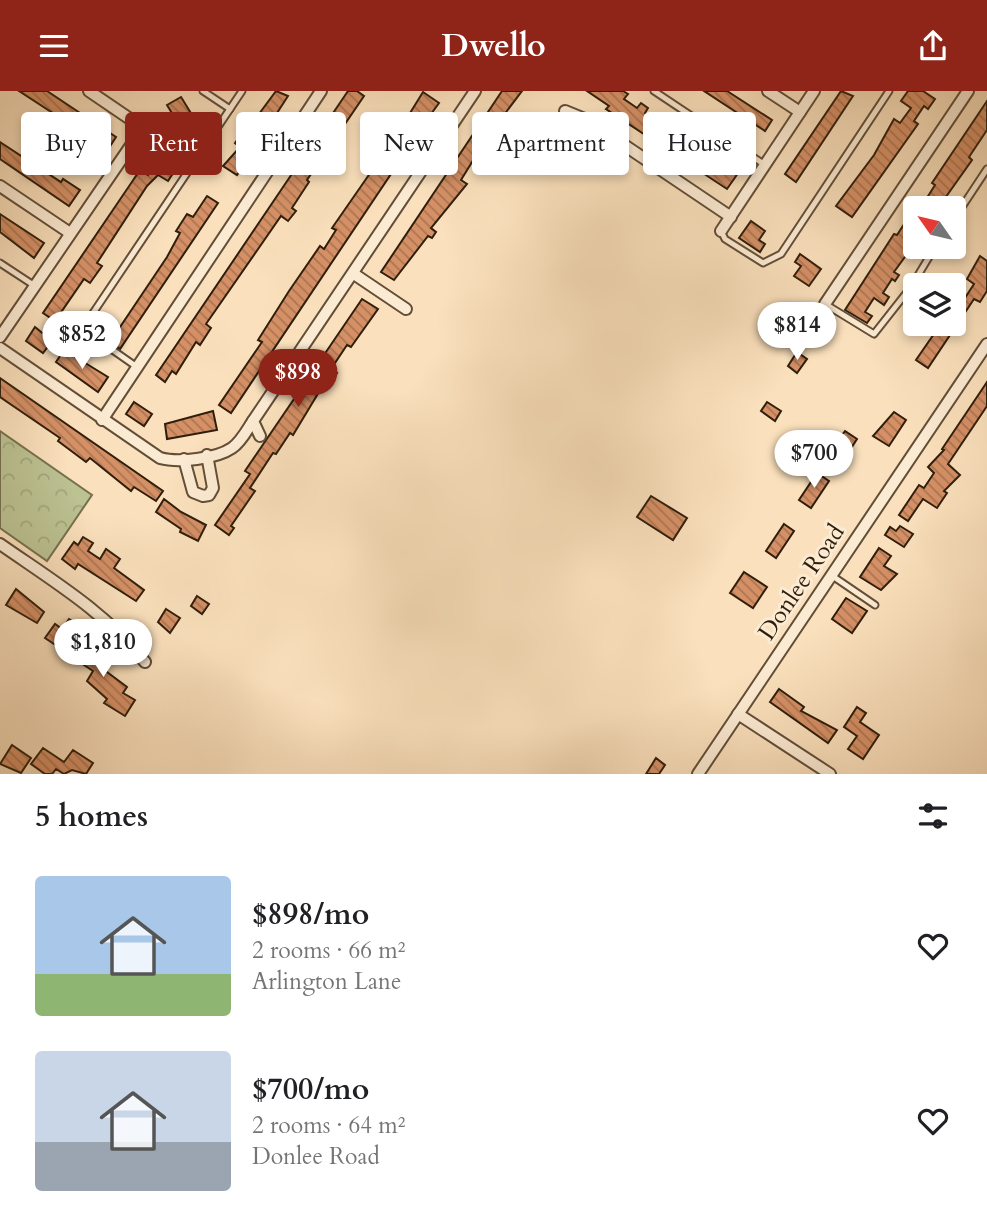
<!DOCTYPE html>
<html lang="en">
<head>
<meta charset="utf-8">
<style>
	:root { --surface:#fff; --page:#f6f6f6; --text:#202124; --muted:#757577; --accent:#8f2418 }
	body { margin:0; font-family:Cardo,serif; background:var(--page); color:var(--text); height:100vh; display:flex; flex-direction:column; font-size:26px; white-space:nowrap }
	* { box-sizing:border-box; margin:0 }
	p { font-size:23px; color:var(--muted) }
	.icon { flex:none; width:38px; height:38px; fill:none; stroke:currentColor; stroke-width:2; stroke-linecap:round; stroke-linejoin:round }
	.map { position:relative; height:683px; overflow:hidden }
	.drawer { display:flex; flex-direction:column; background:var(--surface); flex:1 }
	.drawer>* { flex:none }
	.banner { position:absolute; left:21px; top:21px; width:945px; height:63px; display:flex; gap:14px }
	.needle { width:46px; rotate:304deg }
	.tools { position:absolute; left:903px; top:105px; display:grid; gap:14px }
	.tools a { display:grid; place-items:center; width:63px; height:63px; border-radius:7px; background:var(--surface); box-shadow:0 4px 10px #0003; font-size:35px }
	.price { position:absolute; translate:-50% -60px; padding:0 16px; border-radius:24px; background:#fff; color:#222; font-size:23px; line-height:46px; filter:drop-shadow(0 2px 4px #0008) }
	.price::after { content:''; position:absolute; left:50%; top:42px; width:21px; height:16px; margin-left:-10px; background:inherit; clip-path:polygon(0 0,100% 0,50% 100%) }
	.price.active { background:var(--accent); color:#fff }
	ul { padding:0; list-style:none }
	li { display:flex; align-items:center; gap:21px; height:175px; padding:0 35px }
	li span { display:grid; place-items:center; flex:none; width:196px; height:140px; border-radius:7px; color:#555 }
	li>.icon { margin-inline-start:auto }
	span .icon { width:84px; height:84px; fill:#fffc; stroke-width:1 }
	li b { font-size:30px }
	h2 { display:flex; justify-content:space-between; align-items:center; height:84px; padding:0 35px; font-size:30px }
	.chip { padding:0 24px; border-radius:7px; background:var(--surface); box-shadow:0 4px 10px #0003; font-size:24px; line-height:63px }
	.chip.active { background:var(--accent); color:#fff }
	header { display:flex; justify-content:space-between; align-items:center; height:91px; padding:0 35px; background:var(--accent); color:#fff; font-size:32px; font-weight:600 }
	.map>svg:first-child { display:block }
</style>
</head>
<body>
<header><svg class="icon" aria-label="menu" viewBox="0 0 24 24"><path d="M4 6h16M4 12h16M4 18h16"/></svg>Dwello<svg class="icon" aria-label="share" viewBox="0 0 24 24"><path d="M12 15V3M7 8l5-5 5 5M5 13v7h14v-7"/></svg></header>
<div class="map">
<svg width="987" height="683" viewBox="0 0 987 683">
	<defs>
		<pattern id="park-crowns" width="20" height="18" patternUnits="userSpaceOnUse" patternTransform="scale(1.75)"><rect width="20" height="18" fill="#bcc292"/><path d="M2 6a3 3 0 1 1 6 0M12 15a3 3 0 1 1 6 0" fill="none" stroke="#a2a67d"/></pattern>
		<pattern id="building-back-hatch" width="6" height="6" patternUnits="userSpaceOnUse" patternTransform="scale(1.75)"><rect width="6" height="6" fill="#d59066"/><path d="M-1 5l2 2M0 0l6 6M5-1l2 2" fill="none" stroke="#ad7552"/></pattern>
	</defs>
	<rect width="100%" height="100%" fill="#fae0bc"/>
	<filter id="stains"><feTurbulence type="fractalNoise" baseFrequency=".00286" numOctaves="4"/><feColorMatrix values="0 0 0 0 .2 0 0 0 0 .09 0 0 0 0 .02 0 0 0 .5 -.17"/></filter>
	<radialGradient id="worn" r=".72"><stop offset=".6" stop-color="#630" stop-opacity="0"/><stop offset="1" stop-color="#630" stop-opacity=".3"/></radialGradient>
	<polygon fill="url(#park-crowns)" stroke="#76704f" stroke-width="2" points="0,340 92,404 47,470 0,437"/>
	<g fill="url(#building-back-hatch)" stroke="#301e0c" stroke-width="2">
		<polygon points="19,0 47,0 116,46 103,66 91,58 96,51 66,35 68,32"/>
		<polygon points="276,0 288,5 237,84 223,75 240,56 235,52 247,35 253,39 262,25 259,23"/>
		<polygon points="348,0 357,0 364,5 307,89 309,91 292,117 296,120 288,130 281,125 206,233 211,237 200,254 196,251 176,283 172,280 165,291 156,284"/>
		<polygon points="502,0 522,0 488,45 461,89 467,93 431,137 436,141 432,147 428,145 394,189 381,181"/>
		<polygon points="587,0 623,0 628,3 624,8 637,17 641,12 648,17 645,22 658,31 669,37 673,32 680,36 675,44 688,52 692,46 704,54 706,51 714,56 710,61 730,77 735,70 743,75 727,98 606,18 609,15"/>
		<polygon points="704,0 727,0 772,29 765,40"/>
		<polygon points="841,0 853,5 796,91 785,83"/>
		<polygon points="908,0 923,0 935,8 928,18 924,15 914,30 918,33 852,126 836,115 874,64 894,28 900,32 911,17 901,10"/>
		<polygon points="423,1 439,12 412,49 399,40"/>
		<polygon points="181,6 192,24 178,32 167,14"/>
		<polygon points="987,10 987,39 969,66 972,69 938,117 915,117 915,152 894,181 899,184 895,190 892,188 883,202 889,206 884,214 874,207 865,221 872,225 867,232 845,219 894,143 897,144 921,107 925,110 935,94 932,92"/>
		<polygon points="175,39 190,42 186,63 170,59"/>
		<polygon points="0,51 61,91 63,88 80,99 69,115 0,68"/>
		<polygon points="163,63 179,73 168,90 158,84 147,95 97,172 102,175 90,192 84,188 55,230 43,222 140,79 148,84"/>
		<polygon points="382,65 397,74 231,322 219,314 262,251 258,249 289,200 320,155 324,158 336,139 332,137"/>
		<polygon points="207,105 218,112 120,258 110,251 167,166 180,142 176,140 187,123 193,126"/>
		<polygon points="0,123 44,152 34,167 0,141"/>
		<polygon points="751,130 765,140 759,149 765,153 760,161 739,147"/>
		<polygon points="800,163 821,178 809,195 794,185 801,175 795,171"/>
		<polygon points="980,165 987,170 987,200 980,211 974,208 928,277 916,269 938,237 931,233 954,233 954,208 961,213 974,193 967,188"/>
		<polygon points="362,208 378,218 351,256 347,254 331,278 337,282 329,293 325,291 293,344 290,342 276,363 273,362 250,397 255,400 231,435 234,437 229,444 215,434 250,383 245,380"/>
		<polygon points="35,236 52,250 43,262 26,250"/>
		<polygon points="64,259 108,286 98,301 56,271"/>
		<polygon points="797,261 807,268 797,282 788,275"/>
		<polygon points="0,287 163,400 156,410 134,396 131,400 90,367 86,371 58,350 60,347 0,306"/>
		<polygon points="987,291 987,315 948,373 960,384 944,400 947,402 937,417 923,408 908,430 899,424 919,394 924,397 934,382 928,376 944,359 942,358"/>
		<polygon points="134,311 152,323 144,335 126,323"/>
		<polygon points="767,311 781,320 775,330 761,320"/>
		<polygon points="213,320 217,339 167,348 165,333"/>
		<polygon points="894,321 906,329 889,355 873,345"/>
		<polygon points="845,340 857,348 844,368 822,353 828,345 837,351"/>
		<polygon points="817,382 829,390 811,417 799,409"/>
		<polygon points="651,405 687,427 673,449 637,426"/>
		<polygon points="164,408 181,421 206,434 198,450 180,441 181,438 156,421"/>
		<polygon points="784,433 794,440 776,467 766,460"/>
		<polygon points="900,435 913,443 904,456 885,444 890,436 896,440"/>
		<polygon points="83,446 93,452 88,460 100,468 106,458 120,468 114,477 144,499 136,510 78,473 75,478 62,468 74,451 78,454"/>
		<polygon points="879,457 891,465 884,475 897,483 881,499 860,486"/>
		<polygon points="744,481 767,496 753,517 730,502"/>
		<polygon points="16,498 44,521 37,532 6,514"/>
		<polygon points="197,505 209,513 202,523 191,515"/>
		<polygon points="846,507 867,520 852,542 832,528"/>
		<polygon points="166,518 180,527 170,542 158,531"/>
		<polygon points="69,528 77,533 60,557 45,547 55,533 62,538"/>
		<polygon points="84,546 93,551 90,555 101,562 95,572 127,596 123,602 135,609 125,625 104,612 107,608 87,590 93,580 72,566"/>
		<polygon points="779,598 804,616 801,620 837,639 828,652 770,611"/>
		<polygon points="857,616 866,622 860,631 879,644 863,668 848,658 857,645 844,636"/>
		<polygon points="12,654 31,667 21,682 0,673"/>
		<polygon points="43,657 64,671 73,659 93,672 86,683 72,679 64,683 56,678 52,683 45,683 31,673"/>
		<polygon points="656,667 665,674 659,683 646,683"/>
	</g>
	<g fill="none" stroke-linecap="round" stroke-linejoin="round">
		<defs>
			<g id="service">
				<polyline points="203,0 230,18"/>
				<polyline points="654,0 765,74"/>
				<polyline points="954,128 987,78"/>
				<polyline points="721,140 725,148 763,172 781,163 889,0"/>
				<polyline points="0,172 35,195"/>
				<polyline points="825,213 874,243 911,196 935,156"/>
				<polyline points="137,276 84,239 85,234 242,0"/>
				<polyline points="831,484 875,514"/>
			</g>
			<g id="minor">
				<polyline points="768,0 800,21"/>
				<polyline points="565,20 587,29 731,126"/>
				<polyline points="0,95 70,142"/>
				<polyline points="721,140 814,0"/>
				<polyline points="354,183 406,218"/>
				<polyline points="825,213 968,0"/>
				<polyline points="0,246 136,47 139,39 136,32 89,0"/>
				<path d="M0 257 160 367C178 372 216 368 232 357 241 351 247 339 253 330"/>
				<polyline points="102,329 321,0"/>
				<polyline points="260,345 253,330 475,0"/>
				<polyline points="184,368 193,401 203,405 209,404 213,397 207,364"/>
				<path d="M0 453C53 490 104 520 145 571"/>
				<polyline points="738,623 830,683"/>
				<polyline points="698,683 987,253"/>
			</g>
		</defs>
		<use href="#service" stroke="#624e38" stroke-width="9"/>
		<use href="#minor" stroke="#624e38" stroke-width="14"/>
		<use href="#service" stroke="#fcebd3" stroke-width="5"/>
		<use href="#minor" stroke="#fcebd3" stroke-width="10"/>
	</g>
	<g text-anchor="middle" stroke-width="6" stroke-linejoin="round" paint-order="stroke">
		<g font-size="24" fill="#301e0c" stroke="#fcebd3">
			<text transform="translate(801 491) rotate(-56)" y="8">Donlee Road</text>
		</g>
	</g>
	<rect width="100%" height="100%" filter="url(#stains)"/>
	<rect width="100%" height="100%" fill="url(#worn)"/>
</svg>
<div class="tools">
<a><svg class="needle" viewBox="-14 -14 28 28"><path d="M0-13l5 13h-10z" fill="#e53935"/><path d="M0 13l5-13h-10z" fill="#757577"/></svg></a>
<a><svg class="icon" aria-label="layers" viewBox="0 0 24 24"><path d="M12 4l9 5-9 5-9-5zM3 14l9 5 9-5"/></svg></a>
</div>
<b class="price" style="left:797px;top:271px">$814</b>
<b class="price" style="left:82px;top:280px">$852</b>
<b class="price active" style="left:298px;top:318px">$898</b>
<b class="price" style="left:814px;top:399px">$700</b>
<b class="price" style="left:103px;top:588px">$1,810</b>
<div class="banner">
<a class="chip">Buy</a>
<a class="chip active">Rent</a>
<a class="chip">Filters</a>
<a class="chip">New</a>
<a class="chip">Apartment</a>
<a class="chip">House</a>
</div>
</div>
<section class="drawer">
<h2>5 homes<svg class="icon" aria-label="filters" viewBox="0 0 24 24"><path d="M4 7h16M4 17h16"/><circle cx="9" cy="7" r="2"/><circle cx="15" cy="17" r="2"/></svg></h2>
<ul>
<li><span style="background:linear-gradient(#a9c7e8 70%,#8fb573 0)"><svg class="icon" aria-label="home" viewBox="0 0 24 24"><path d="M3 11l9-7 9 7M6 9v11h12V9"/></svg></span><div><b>$898/mo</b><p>2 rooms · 66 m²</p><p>Arlington Lane</p></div><svg class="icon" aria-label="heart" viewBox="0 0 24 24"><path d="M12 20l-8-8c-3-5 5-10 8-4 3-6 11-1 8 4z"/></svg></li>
<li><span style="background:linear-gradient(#c9d6e8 65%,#9aa5b1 0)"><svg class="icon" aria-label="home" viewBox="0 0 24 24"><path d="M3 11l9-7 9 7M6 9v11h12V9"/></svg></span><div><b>$700/mo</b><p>2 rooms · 64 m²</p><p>Donlee Road</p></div><svg class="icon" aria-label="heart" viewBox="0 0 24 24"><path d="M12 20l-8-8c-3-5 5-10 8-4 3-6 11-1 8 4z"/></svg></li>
</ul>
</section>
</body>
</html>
